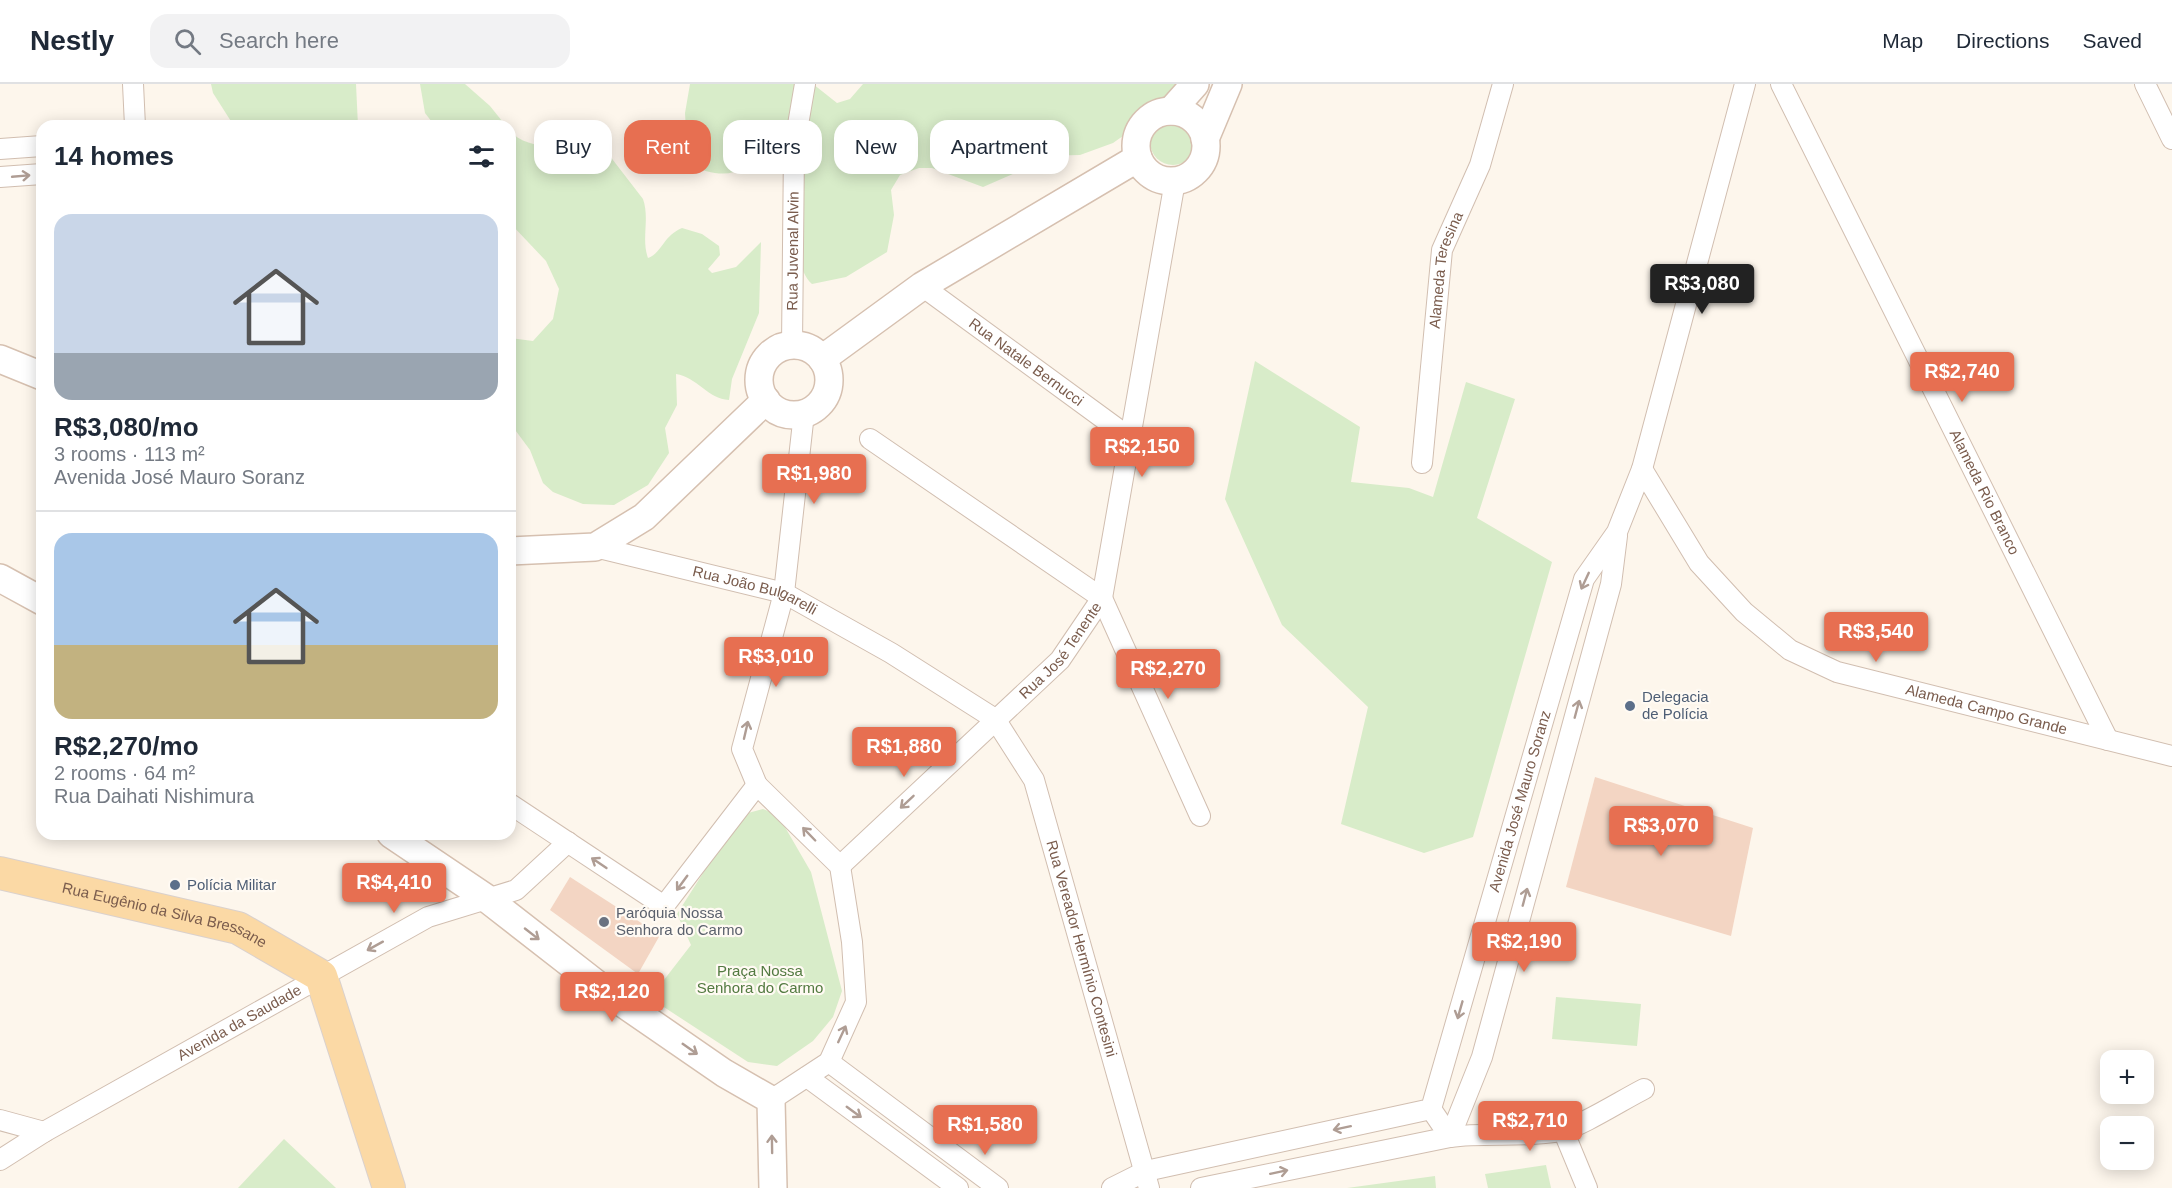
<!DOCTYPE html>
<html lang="en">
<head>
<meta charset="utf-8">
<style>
	:root { --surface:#fff; --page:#f2f2f3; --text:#1f2937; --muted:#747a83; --line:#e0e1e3; --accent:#e76f51 }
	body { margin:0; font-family:Arial,sans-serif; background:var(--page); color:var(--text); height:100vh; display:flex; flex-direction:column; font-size:22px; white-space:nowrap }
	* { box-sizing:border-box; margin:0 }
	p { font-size:20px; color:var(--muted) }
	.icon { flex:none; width:33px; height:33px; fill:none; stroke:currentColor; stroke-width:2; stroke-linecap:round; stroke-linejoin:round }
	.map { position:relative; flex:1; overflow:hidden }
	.details { position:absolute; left:36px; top:36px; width:480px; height:720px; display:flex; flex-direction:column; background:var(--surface); border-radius:18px; box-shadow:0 3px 15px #0003 }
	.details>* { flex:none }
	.hud { position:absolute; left:534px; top:36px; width:570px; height:54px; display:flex; gap:12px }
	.buttons { position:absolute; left:2100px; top:966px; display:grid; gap:12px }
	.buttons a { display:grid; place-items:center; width:54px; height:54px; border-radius:12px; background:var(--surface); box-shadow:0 3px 15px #0003; font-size:30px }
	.price { position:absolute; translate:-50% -51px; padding:0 14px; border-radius:6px; background:var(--accent); color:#fff; font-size:20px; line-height:39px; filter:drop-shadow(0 2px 3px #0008) }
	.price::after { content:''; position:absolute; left:50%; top:36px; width:18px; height:14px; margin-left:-9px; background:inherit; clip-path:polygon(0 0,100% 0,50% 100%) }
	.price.active { background:#222; color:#fff }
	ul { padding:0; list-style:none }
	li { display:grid; align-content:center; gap:12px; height:318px; padding:0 18px }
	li+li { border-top:2px solid var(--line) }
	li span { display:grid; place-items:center; height:186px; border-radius:18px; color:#555 }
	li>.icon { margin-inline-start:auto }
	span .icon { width:108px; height:108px; fill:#fffc; stroke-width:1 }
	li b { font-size:26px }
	h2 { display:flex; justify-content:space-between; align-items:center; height:72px; padding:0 18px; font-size:26px }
	.chip { padding:0 21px; border-radius:18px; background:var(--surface); box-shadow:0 3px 15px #0003; font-size:21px; line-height:54px }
	.chip.active { background:var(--accent); color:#fff }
	header { display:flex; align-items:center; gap:36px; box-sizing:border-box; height:84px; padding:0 30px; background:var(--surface); border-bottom:2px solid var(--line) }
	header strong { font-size:28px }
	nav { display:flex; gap:33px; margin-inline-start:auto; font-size:21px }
	.search { width:420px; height:54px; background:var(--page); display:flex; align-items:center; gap:15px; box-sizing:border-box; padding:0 21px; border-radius:18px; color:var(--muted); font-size:22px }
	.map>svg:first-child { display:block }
</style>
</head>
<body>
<header>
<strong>Nestly</strong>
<div class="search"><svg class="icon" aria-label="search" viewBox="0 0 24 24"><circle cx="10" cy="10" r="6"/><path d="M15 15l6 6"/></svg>Search here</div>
<nav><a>Map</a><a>Directions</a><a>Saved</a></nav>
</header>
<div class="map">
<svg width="2172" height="1104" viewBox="0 0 2172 1104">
	<rect width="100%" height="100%" fill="#fdf6ec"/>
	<g fill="#d8ecc9">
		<polygon points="211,0 356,0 358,42 234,42 213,9"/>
		<polygon points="420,0 465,0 490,22 506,42 435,42 425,29"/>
		<path d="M690 0H813L837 19 850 15 863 0H1179L1140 40 1113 59 1080 71 1039 72 1022 86 983 103 932 84H919L900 91 891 106 894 131 887 168 846 193 812 200C786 177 800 98 794 65 793 59 789 53 787 48L780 49C752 84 733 102 688 80L685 29Z"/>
		<circle cx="1173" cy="58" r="23"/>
		<path d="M589 45 643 115C650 135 641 155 648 174 663 168 662 153 682 144L702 150 719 162 720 171 708 185 712 189 736 183 761 158 759 229 732 295 729 316C708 315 697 293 676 290L677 321 665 344 669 369 648 401 614 421 583 420 553 408 543 399 530 366 510 339V254L533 257 553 235 559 205 546 177 510 139V47C522 62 553 65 570 60 577 59 584 50 589 45Z"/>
		<polygon points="1255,277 1360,343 1351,398 1409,404 1433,413 1466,298 1515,315 1477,434 1552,478 1473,753 1424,769 1341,740 1368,623 1282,541 1225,415"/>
		<polygon points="763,725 778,731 811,788 842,907 833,933 813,957 777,982 748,978 650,914 691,861 677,830 733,742 748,729"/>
		<polygon points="1556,913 1641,920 1637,962 1552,955"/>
		<polygon points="284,1055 336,1104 238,1104"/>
		<polygon points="1546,1081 1551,1104 1488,1104 1485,1090"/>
		<polygon points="1435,1092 1436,1104 1347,1104"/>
	</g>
	<g fill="#f3d5c3">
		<polygon points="1595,693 1753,744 1731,852 1566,803"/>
		<polygon points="570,793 660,851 638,890 550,826"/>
	</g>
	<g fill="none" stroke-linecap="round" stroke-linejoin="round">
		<defs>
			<g id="minor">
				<polyline points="133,0 135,42"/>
				<path id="s1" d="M1781 0 2108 656"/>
				<polyline points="2145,0 2172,55"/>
				<polyline points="0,65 42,62"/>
				<polyline points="0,93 42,90"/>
				<path id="s2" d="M922 202 1130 354"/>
				<path id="s3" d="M792 261 794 64 805 0"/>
				<polyline points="870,355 1102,514 1200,732"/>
				<path id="s4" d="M1422 379 1442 166 1480 81 1503 0"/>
				<path id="s5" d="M1642 385 1699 479 1744 528 1790 566 1837 588 2172 672"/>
				<path id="s6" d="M595 463 784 509 891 569 995 635 1034 696 1149 1104"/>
				<polyline points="757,701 742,665 784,509 804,329"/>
				<polyline points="510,720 664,822 757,701 840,782 852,858 856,918 829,978 771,1016"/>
				<path id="s7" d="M840 782 1060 576 1102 514 1175 97"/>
				<polyline points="829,978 998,1104"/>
				<polyline points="807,993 958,1104"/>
				<path d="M1431 1025 1450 1053C1486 1048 1524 1054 1561 1047 1580 1043 1624 1015 1644 1005"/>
				<polyline points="0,1036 44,1048"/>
				<polyline points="1563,1046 1587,1104"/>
				<path id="s8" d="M0 1076 44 1048 428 833 516 806 568 758"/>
				<path id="s9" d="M1112 1104 1146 1087 1431 1025 1584 495 1617 448 1642 385 1745 0"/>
				<polyline points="1201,1104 1450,1053 1482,973 1611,500 1617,452"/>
			</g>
			<g id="secondary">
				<polyline points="1171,27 1195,0"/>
				<circle cx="1171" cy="62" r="35"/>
				<polyline points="1205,55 1228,0"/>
				<circle cx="794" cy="296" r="35"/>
				<polyline points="0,275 42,292"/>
				<polyline points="822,275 922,202 1138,74"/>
				<polyline points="510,467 595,463 644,433 766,316"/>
				<polyline points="0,494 42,517"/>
				<polyline points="391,750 486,814 608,909 724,989 771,1016 773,1104"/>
			</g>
			<g id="primary">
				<path id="s10" d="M0 789 238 844 321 892 389 1104"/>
			</g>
		</defs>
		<use href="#minor" stroke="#d1beb0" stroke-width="22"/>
		<use href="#secondary" stroke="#d6c0b0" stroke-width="30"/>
		<use href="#primary" stroke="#dad1cd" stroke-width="34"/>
		<use href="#minor" stroke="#fff" stroke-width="20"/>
		<use href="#secondary" stroke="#fff" stroke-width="27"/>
		<use href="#primary" stroke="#fbd9a5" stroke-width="32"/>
	</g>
	<defs><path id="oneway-shaft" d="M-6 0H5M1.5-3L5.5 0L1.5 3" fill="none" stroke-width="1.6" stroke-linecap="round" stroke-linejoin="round" transform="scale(1.5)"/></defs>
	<g stroke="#af9d94">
		<use href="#oneway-shaft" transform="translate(21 92) rotate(-5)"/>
		<use href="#oneway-shaft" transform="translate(1585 497) rotate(115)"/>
		<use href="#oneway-shaft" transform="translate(1577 625) rotate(-75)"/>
		<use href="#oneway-shaft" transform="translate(746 646) rotate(-77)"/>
		<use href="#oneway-shaft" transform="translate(907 718) rotate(137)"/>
		<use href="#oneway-shaft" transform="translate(809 750) rotate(-134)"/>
		<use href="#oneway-shaft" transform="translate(599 779) rotate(-146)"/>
		<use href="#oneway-shaft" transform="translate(682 799) rotate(126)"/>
		<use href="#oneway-shaft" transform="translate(1525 813) rotate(-75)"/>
		<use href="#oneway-shaft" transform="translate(532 850) rotate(38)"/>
		<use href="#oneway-shaft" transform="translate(375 862) rotate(151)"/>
		<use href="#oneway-shaft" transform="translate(1460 926) rotate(106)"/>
		<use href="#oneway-shaft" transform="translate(842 950) rotate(-65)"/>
		<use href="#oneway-shaft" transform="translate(690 965) rotate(35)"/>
		<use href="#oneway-shaft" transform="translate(854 1028) rotate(36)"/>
		<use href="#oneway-shaft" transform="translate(1342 1044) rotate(168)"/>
		<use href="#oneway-shaft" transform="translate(772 1060) rotate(-91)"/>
		<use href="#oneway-shaft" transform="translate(1279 1088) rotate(-12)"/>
	</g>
	<g fill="#5c6f8a" stroke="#fffaf3" stroke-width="2">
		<circle cx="1630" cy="622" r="6"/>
		<circle cx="175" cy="801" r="6"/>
	</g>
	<circle fill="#6b7280" stroke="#fffaf3" stroke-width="2" cx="604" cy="838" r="6"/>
	<g text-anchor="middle" stroke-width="4.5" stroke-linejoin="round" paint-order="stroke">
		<g font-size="15" fill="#7a5c4d" stroke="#fffaf3">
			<text dy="5" stroke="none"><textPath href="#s3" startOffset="94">Rua Juvenal Alvin</textPath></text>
			<text dy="5" stroke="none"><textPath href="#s4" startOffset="195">Alameda Teresina</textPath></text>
			<text dy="5" stroke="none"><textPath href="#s2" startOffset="129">Rua Natale Bernucci</textPath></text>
			<text dy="5" stroke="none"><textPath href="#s1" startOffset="456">Alameda Rio Branco</textPath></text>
			<text dy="5" stroke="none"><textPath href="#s6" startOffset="166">Rua João Bulgarelli</textPath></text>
			<text dy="5" stroke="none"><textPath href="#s7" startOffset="309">Rua José Tenente</textPath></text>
			<text dy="5" stroke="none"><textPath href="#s5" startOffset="442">Alameda Campo Grande</textPath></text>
			<text dy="5" stroke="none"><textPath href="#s9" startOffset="650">Avenida José Mauro Soranz</textPath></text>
			<text dy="5" stroke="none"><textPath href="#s10" startOffset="170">Rua Eugênio da Silva Bressane</textPath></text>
			<text dy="5" stroke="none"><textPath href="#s6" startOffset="688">Rua Vereador Hermínio Contesini</textPath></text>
			<text dy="5" stroke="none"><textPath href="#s8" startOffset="276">Avenida da Saudade</textPath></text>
		</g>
		<g font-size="15" fill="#4e5e75" stroke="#fffaf3" text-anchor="start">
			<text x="1642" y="618">Delegacia<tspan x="1642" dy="17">de Polícia</tspan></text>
			<text x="187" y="806">Polícia Militar</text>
		</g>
		<g font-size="15" fill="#5b616d" stroke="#fffaf3" text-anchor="start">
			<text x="616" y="834">Paróquia Nossa<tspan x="616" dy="17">Senhora do Carmo</tspan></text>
		</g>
		<g font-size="15" fill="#537a41" stroke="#fffaf3">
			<text x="760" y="892">Praça Nossa<tspan x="760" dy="17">Senhora do Carmo</tspan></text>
		</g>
	</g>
</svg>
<div class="buttons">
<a>+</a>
<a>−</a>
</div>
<b class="price active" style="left:1702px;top:231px">R$3,080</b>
<b class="price" style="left:1962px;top:319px">R$2,740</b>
<b class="price" style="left:1142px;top:394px">R$2,150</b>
<b class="price" style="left:814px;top:421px">R$1,980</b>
<b class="price" style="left:1876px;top:579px">R$3,540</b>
<b class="price" style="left:776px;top:604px">R$3,010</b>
<b class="price" style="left:1168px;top:616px">R$2,270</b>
<b class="price" style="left:904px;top:694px">R$1,880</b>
<b class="price" style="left:1661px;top:773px">R$3,070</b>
<b class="price" style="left:394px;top:830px">R$4,410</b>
<b class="price" style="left:1524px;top:889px">R$2,190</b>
<b class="price" style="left:612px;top:939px">R$2,120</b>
<b class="price" style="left:1530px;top:1068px">R$2,710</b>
<b class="price" style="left:985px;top:1072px">R$1,580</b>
<div class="hud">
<a class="chip">Buy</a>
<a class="chip active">Rent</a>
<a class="chip">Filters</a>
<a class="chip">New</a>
<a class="chip">Apartment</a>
</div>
<section class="details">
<h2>14 homes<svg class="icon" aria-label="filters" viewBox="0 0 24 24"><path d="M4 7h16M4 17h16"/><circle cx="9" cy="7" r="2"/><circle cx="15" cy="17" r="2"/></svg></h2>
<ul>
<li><span style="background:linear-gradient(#c9d6e8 75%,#9aa5b1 0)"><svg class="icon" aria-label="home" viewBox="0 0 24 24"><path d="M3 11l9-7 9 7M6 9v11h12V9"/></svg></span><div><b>R$3,080/mo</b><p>3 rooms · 113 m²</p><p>Avenida José Mauro Soranz</p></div></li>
<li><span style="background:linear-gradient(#a9c7e8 60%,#c2b280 0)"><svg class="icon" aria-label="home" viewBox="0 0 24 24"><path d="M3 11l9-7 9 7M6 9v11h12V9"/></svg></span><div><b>R$2,270/mo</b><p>2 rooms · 64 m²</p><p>Rua Daihati Nishimura</p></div></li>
</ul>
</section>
</div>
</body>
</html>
